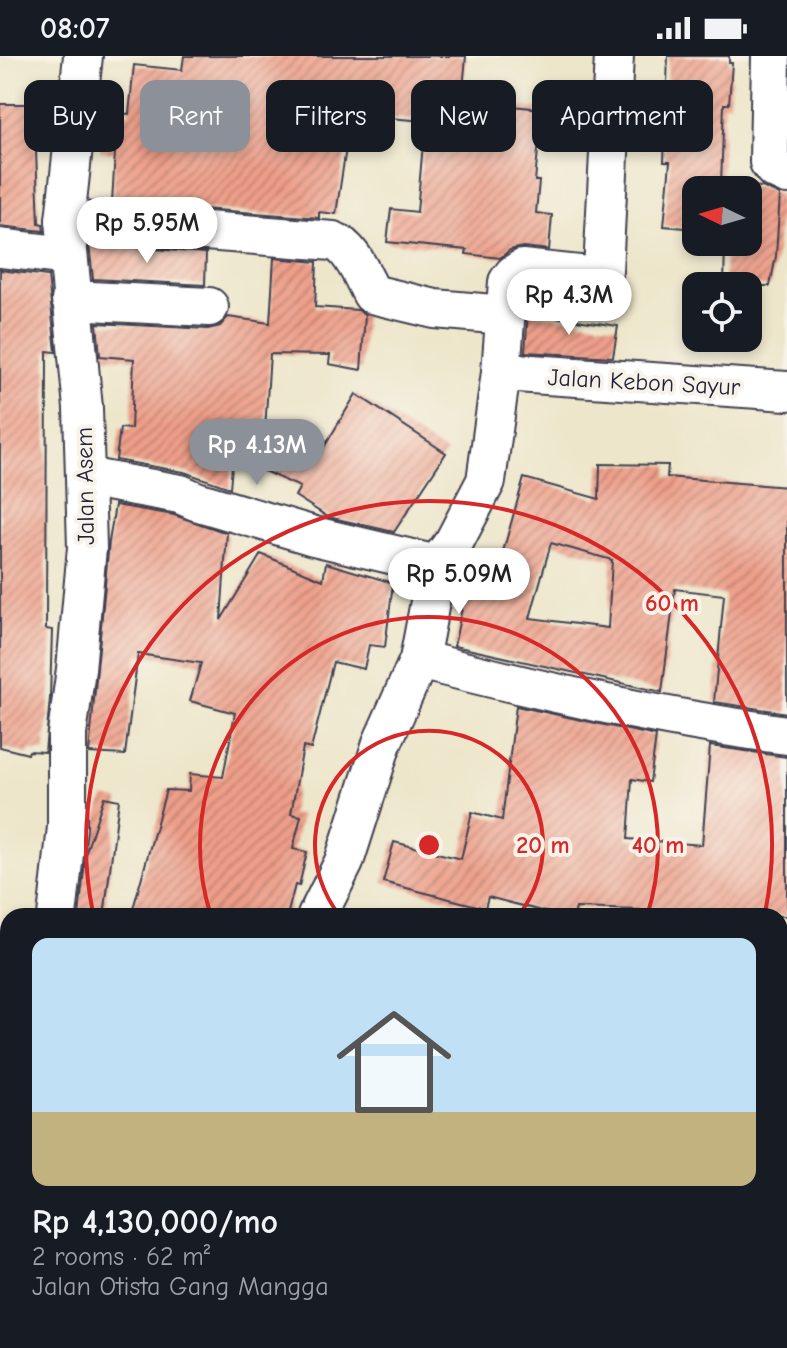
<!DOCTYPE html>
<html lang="en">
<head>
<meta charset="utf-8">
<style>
	:root { --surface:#171b24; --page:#242831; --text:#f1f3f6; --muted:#9ea1a6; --line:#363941; --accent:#8c9099 }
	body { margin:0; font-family:"Comic Neue",sans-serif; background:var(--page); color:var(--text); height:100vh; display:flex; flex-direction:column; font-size:30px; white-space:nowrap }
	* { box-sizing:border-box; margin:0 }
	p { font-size:26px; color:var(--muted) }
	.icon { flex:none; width:44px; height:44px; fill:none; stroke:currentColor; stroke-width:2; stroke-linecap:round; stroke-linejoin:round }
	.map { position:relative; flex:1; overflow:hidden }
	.sheet { position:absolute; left:0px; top:852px; width:788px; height:440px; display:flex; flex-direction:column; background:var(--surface); border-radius:24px 24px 0 0; box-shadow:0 4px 12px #0003 }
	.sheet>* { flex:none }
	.hud { position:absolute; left:24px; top:24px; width:740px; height:72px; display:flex; gap:16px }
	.needle { width:52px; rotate:275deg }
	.buttons { position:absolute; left:682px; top:120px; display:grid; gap:16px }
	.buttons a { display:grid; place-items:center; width:80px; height:80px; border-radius:16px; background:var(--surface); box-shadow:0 4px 12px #0003; font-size:40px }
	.price { position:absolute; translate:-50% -68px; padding:0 18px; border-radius:28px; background:#fff; color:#222; font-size:26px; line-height:52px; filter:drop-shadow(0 2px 4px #0008) }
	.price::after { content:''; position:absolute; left:50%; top:48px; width:24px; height:18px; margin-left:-12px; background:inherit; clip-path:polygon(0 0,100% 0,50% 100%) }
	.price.on { background:var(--accent); color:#fff }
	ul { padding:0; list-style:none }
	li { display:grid; align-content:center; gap:16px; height:424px; padding:0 32px }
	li+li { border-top:2px solid var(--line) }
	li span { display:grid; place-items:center; height:248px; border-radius:16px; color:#555 }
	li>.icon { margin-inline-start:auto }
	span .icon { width:144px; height:144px; fill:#fffc; stroke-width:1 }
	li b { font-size:34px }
	.pill { padding:0 28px; border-radius:16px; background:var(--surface); box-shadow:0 4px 12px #0003; font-size:28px; line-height:72px }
	.pill.on { background:var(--accent); color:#fff }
	.status { display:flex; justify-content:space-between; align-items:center; height:56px; padding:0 40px; background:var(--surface); direction:ltr }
	.status svg { height:22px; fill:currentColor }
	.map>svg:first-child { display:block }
</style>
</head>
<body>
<div class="status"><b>08:07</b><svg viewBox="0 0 49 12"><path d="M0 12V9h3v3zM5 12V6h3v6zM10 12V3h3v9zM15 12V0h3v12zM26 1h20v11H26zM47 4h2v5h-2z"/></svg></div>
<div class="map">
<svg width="787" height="1292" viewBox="0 0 787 1292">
	<defs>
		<pattern id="water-waves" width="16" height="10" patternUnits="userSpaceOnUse" patternTransform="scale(2)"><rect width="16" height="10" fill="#5bc4d7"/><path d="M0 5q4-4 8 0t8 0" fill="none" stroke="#4fa8b9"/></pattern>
		<pattern id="building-hatch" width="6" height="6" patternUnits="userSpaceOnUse" patternTransform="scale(2)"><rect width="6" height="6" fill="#ee9f89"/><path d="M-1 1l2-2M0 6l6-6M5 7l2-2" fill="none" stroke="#c08171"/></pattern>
	</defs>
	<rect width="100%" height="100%" fill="#f7f3e8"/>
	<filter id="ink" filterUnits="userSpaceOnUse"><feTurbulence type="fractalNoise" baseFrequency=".0125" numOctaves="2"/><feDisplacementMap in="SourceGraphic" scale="16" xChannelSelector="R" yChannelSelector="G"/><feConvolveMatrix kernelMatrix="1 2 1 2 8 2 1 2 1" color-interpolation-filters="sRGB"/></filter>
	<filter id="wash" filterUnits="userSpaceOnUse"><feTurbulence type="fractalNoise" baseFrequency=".006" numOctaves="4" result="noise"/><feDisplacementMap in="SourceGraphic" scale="32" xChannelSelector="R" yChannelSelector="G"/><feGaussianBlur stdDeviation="1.8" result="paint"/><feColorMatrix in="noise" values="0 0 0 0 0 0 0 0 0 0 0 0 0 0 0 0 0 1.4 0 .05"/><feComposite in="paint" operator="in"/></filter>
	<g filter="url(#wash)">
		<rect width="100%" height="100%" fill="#ede6ca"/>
		<polygon fill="url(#water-waves)" stroke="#3e7389" stroke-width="2" points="0,1265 8,1272 8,1284 22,1284 31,1292 0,1292"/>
		<g id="blocks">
			<g fill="url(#building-hatch)" fill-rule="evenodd">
				<polygon points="184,0 466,0 462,45 542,53 535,125 539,125 536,157 552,159 549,194 523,191 510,194 500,202 466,198 467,194 387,186 391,153 417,156 425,65 351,59 336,158 319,156 319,162 112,146 115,97 100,96 102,56 129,58 134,9 182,14"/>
				<polygon points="668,0 729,0 729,7 732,7 729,48 724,48 721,128 762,131 780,139 776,200 770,230 724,230 725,186 748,186 748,134 696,134 696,173 664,170 670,106 664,106"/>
				<polygon points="0,48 34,48 39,167 43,168 44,175 0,170"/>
				<polygon points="89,188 206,197 205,229 93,223"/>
				<polygon points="274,202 317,206 315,251 358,254 365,259 361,314 329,308 330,299 270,298 265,374 320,398 356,338 446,397 394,476 328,461 295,440 300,431 246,407 233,399 230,432 184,416 116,404 120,372 131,373 134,303 100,300 97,267 208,273 220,270 228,261 270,267"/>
				<polygon points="0,214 48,220 56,296 47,295 46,573 52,574 50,642 45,696 29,695 28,698 0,691"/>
				<polygon points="528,257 618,270 613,301 525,296"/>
				<path d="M600 408 668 409 667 421 787 431V657L714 646 724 539 675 533 662 636 454 590 464 543 470 529 492 534 524 422 599 443ZM551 487 612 504 608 572 530 562Z"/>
				<polygon points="115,449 174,459 227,477 221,564 261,498 323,524 326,507 393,527 385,591 369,589 364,613 333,606 311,693 303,691 291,758 301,760 293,793 307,796 299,830 295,829 287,860 131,860 166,734 189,735 190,718 223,721 235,657 190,645 201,607 138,598 125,699 89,697 109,486"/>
				<polygon points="516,650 656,680 650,726 632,723 628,783 702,789 710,690 787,701 787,860 639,860 640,854 576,852 574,860 561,860 488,841 485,852 383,826 394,786 461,803 472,756 502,764"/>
				<polygon points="104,741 119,744 104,860 79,860 86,796"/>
			</g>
		</g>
	</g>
	<g filter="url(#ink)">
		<use href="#blocks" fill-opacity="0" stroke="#403f50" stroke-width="2"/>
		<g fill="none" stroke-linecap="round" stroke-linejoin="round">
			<defs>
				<g id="minor">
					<polyline points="771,0 769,106 774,113 787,119"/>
					<path d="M65 164 333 185C352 191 363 222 372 238L435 253 505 259"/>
					<polyline points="0,192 68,200"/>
					<polyline points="71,244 209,251"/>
					<polyline points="501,316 787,335"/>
					<polyline points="87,429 96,423 180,438 196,445 314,480 437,509"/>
					<path d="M419 604C541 635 663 663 787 679"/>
					<polyline points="57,860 67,771 67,678 76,613 87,492 83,352 65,164 83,0"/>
					<polyline points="317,860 344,806 382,687 419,604 437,509 454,486 486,425 501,316 508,226 514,218 522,213 598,221 603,215 614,0"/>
					<polyline points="780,923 787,922"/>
					<polyline points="0,1121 8,1124"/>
					<polyline points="780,1272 787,1269"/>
					<polyline points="196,1284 206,1292"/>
					<polyline points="431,1292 433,1284"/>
					<polyline points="751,1292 755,1284"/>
				</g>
			</defs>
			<use href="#minor" stroke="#403f50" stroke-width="42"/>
			<use href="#minor" stroke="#fff" stroke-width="38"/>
		</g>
	</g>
	<g fill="none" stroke="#d62828" stroke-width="4">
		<path d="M340 860A114 114 0 1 1 518 860"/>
		<path d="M211 860A229 229 0 1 1 647 860"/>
		<path d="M93 857A343 343 0 1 1 765 857"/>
	</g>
	<g text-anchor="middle" stroke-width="8" stroke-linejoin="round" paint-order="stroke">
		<g font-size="24" fill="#22223b" stroke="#f7f3e8">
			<text transform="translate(644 326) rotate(3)" y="8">Jalan Kebon Sayur</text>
			<text transform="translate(85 430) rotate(-91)" y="8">Jalan Asem</text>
		</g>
	</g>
	<circle cx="429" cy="789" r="12" fill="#d62828" stroke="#f7f3e8" stroke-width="4"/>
	<g font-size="24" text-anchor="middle" font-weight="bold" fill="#d62828" stroke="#f7f3e8" stroke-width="8" stroke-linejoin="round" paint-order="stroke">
		<text x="672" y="555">60 m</text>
		<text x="543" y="797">20 m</text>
		<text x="658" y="797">40 m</text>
	</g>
</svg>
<div class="buttons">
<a><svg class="needle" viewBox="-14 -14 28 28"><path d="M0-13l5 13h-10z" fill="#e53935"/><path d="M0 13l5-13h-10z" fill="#9ea1a6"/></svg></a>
<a><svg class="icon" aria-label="locate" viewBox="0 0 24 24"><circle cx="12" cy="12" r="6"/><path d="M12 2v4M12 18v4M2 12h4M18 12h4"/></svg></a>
</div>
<b class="price" style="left:147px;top:209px">Rp 5.95M</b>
<b class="price" style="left:569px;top:281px">Rp 4.3M</b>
<b class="price on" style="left:257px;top:431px">Rp 4.13M</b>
<b class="price" style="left:459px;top:560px">Rp 5.09M</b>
<div class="hud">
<a class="pill">Buy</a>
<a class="pill on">Rent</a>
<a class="pill">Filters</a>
<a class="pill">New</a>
<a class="pill">Apartment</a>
</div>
<section class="sheet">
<ul>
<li><span style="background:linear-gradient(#bfe0f5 70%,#c2b280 0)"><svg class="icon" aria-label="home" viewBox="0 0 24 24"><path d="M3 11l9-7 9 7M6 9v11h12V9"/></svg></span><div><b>Rp 4,130,000/mo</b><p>2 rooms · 62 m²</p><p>Jalan Otista Gang Mangga</p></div></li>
</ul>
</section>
</div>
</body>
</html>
